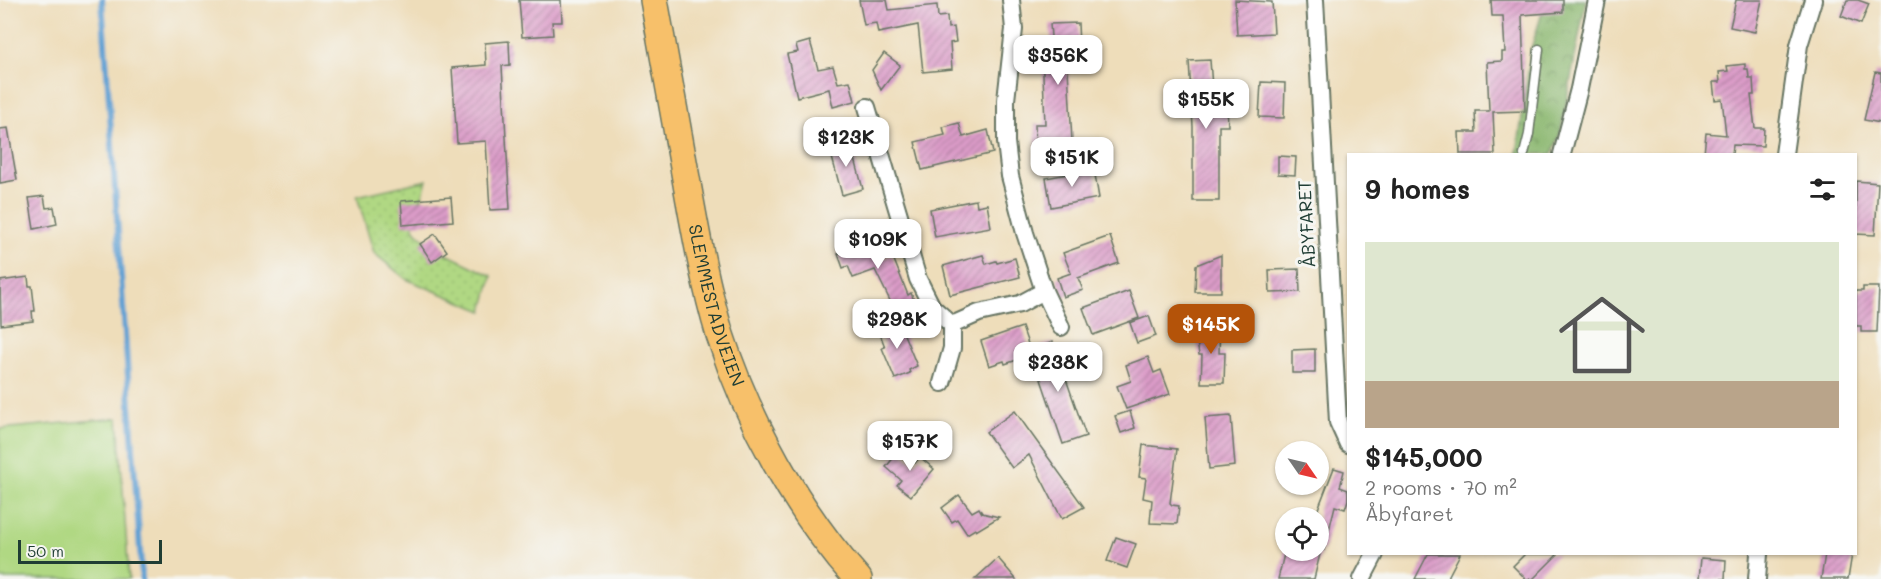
<!DOCTYPE html>
<html lang="en">
<head>
<meta charset="utf-8">
<style>
	:root { --surface:#fff; --page:#f2f2f2; --text:#222; --muted:#767676; --line:#e0e0e0; --accent:#b45309 }
	body { margin:0; font-family:Mali,sans-serif; background:var(--page); color:var(--text); height:100vh; display:flex; flex-direction:column; font-size:22px; white-space:nowrap }
	* { box-sizing:border-box; margin:0 }
	p { font-size:20px; color:var(--muted) }
	.icon { flex:none; width:33px; height:33px; fill:none; stroke:currentColor; stroke-width:2; stroke-linecap:round; stroke-linejoin:round }
	.map { position:relative; flex:1; overflow:hidden }
	.panel { position:absolute; left:1347px; top:153px; width:510px; height:402px; display:flex; flex-direction:column; background:var(--surface); border-radius:0px; box-shadow:0 2px 4px #0004 }
	.panel>* { flex:none }
	.needle { width:39px; rotate:124deg }
	.buttons { position:absolute; left:1275px; top:441px; display:grid; gap:12px }
	.buttons a { display:grid; place-items:center; width:54px; height:54px; border-radius:50%; background:var(--surface); box-shadow:0 2px 4px #0004; font-size:30px }
	.scale { position:absolute; left:18px; bottom:15px; width:144px; box-sizing:border-box; padding-left:6px; border:3px solid #1f3d34; border-top:0; font-size:16px; line-height:21px; white-space:nowrap; color:#1f3d34; -webkit-text-stroke:4px #f6f6f2; paint-order:stroke }
	.price { position:absolute; translate:-50% -51px; padding:0 14px; border-radius:12px; background:#fff; color:#222; font-size:20px; line-height:39px; filter:drop-shadow(0 2px 3px #0008) }
	.price::after { content:''; position:absolute; left:50%; top:36px; width:18px; height:14px; margin-left:-9px; background:inherit; clip-path:polygon(0 0,100% 0,50% 100%) }
	.price.active { background:var(--accent); color:#fff }
	ul { padding:0; list-style:none }
	li { display:grid; align-content:center; gap:12px; height:318px; padding:0 18px }
	li+li { border-top:2px solid var(--line) }
	li span { display:grid; place-items:center; height:186px; border-radius:0px; color:#555 }
	li>.icon { margin-inline-start:auto }
	span .icon { width:108px; height:108px; fill:#fffc; stroke-width:1 }
	li b { font-size:26px }
	h2 { display:flex; justify-content:space-between; align-items:center; height:72px; padding:0 18px; font-size:26px }
	.map>svg:first-child { display:block }
</style>
</head>
<body>
<div class="map">
<svg width="1881" height="579" viewBox="0 0 1881 579">
	<defs>
		<pattern id="grass-dots" width="8" height="8" patternUnits="userSpaceOnUse" patternTransform="scale(1.5)"><rect width="8" height="8" fill="#b0d883"/><path d="M2 2h.1M6 6h.1" fill="none" stroke="#97ba72" stroke-width="1.8" stroke-linecap="round"/></pattern>
		<pattern id="forest-crowns" width="20" height="18" patternUnits="userSpaceOnUse" patternTransform="scale(1.5)"><rect width="20" height="18" fill="#8cb871"/><path d="M2 6a3 3 0 1 1 6 0M12 15a3 3 0 1 1 6 0" fill="none" stroke="#72975e"/></pattern>
		<pattern id="building-hatch" width="6" height="6" patternUnits="userSpaceOnUse" patternTransform="scale(1.5)"><rect width="6" height="6" fill="#db9bc8"/><path d="M-1 1l2-2M0 6l6-6M5 7l2-2" fill="none" stroke="#b180a3"/></pattern>
	</defs>
	<rect width="100%" height="100%" fill="#f6f6f2"/>
	<filter id="ink" filterUnits="userSpaceOnUse"><feTurbulence type="fractalNoise" baseFrequency=".0167" numOctaves="2"/><feDisplacementMap in="SourceGraphic" scale="12" xChannelSelector="R" yChannelSelector="G"/><feConvolveMatrix kernelMatrix="1 2 1 2 8 2 1 2 1" color-interpolation-filters="sRGB"/></filter>
	<filter id="wash" filterUnits="userSpaceOnUse"><feTurbulence type="fractalNoise" baseFrequency=".008" numOctaves="4" result="noise"/><feDisplacementMap in="SourceGraphic" scale="24" xChannelSelector="R" yChannelSelector="G"/><feGaussianBlur stdDeviation="1.35" result="paint"/><feColorMatrix in="noise" values="0 0 0 0 0 0 0 0 0 0 0 0 0 0 0 0 0 1.4 0 .05"/><feComposite in="paint" operator="in"/></filter>
	<g filter="url(#wash)">
		<rect width="100%" height="100%" fill="#eeddba"/>
		<polygon fill="url(#grass-dots)" stroke="#688a5c" stroke-width="1.5" points="427,180 413,228 434,248 492,276 483,311 406,279 374,253 357,196"/>
		<polygon fill="url(#forest-crowns)" stroke="#567a52" stroke-width="1.5" points="1546,0 1586,0 1560,135 1552,154 1517,154 1531,49"/>
		<polygon fill="#b0d883" stroke="#688a5c" stroke-width="1.5" points="118,418 129,579 0,579 0,429"/>
		<g fill="none" stroke-linecap="round" stroke-linejoin="round">
			<polyline stroke="#61a0d3" stroke-width="6" points="102,0 142,579"/>
		</g>
		<g id="blocks">
			<g fill="url(#building-hatch)">
				<polygon points="519,0 561,0 562,22 552,22 553,35 522,37"/>
				<polygon points="859,0 887,0 889,10 937,5 938,17 947,16 948,28 954,27 956,42 950,43 952,69 923,72 918,25 878,33 876,23 864,25"/>
				<polygon points="1235,0 1272,2 1274,33 1237,35"/>
				<polygon points="1491,0 1563,0 1563,12 1522,15 1525,111 1493,112 1495,154 1460,154 1459,132 1476,132 1475,111 1489,111 1487,62 1502,61 1502,52 1505,52 1503,16 1492,16"/>
				<polygon points="1736,0 1762,0 1755,32 1730,27"/>
				<polygon points="1847,0 1858,0 1869,4 1861,24 1841,16"/>
				<polygon points="1078,23 1080,68 1068,69 1072,141 1056,142 1057,150 1036,151 1035,124 1045,124 1042,50 1052,50 1050,24"/>
				<polygon points="509,41 510,65 502,66 510,209 490,210 486,141 457,143 452,68 486,65 485,43"/>
				<polygon points="810,41 818,69 833,66 838,83 850,81 855,101 833,107 829,89 797,97 787,54 798,52 796,45"/>
				<polygon points="884,53 900,65 881,90 872,70"/>
				<polygon points="1210,60 1212,87 1226,87 1228,126 1219,126 1219,201 1193,201 1193,127 1189,61"/>
				<polygon points="1745,64 1745,69 1748,69 1749,78 1753,78 1754,95 1751,95 1755,128 1764,128 1763,146 1733,145 1732,154 1704,154 1706,133 1726,135 1722,99 1715,100 1713,82 1720,82 1719,72 1728,71 1727,66"/>
				<polygon points="1875,72 1881,73 1881,123 1864,120"/>
				<polygon points="1261,82 1285,83 1284,118 1259,117"/>
				<polygon points="959,123 963,137 988,130 993,153 922,170 915,142 945,135 943,127"/>
				<polygon points="8,128 17,180 0,183 0,129"/>
				<polygon points="850,140 863,189 842,195 829,146"/>
				<polygon points="1278,156 1296,157 1295,175 1278,174"/>
				<polygon points="1094,169 1099,198 1051,207 1046,178"/>
				<polygon points="1856,181 1878,183 1875,235 1856,234"/>
				<polygon points="44,196 46,208 54,207 57,224 34,229 29,198"/>
				<polygon points="451,197 453,221 403,225 401,201"/>
				<polygon points="976,200 977,206 987,204 991,227 935,237 930,209"/>
				<polygon points="871,224 884,258 892,255 908,295 911,293 919,313 900,321 875,270 853,278 848,266 843,268 838,254 854,247 849,233"/>
				<polygon points="435,234 447,251 432,262 420,244"/>
				<polygon points="1110,236 1119,263 1078,278 1083,290 1063,297 1057,278 1071,273 1063,253"/>
				<polygon points="983,255 986,264 996,261 997,263 1015,258 1020,277 950,295 943,266"/>
				<polygon points="1221,255 1221,292 1195,292 1196,265"/>
				<polygon points="1299,269 1300,292 1270,293 1269,270"/>
				<polygon points="28,277 29,286 32,286 35,311 32,311 33,321 1,325 0,281"/>
				<polygon points="1863,287 1879,287 1877,332 1861,332 1861,326 1856,326 1856,291 1863,291"/>
				<polygon points="1129,291 1139,318 1093,335 1083,308"/>
				<polygon points="1149,316 1156,336 1137,343 1130,323"/>
				<polygon points="898,320 917,366 909,370 910,373 895,379 882,348 885,347 880,334 885,332 883,326"/>
				<polygon points="1197,326 1220,326 1219,353 1225,353 1224,383 1201,383 1202,355 1199,355 1197,341"/>
				<polygon points="1022,327 1032,355 1005,364 1004,361 989,366 981,341"/>
				<polygon points="1053,342 1086,436 1063,444 1031,350"/>
				<polygon points="1315,349 1315,373 1292,373 1292,350"/>
				<polygon points="1148,357 1154,373 1161,370 1170,394 1126,409 1117,386 1131,381 1126,365"/>
				<polygon points="1015,411 1027,428 1084,507 1062,519 1029,455 1012,468 986,432"/>
				<polygon points="1130,411 1135,428 1121,433 1115,416"/>
				<polygon points="1231,416 1235,466 1209,469 1205,418"/>
				<polygon points="1143,445 1177,449 1170,503 1172,505 1179,506 1177,524 1150,523 1152,500 1143,498 1146,478 1139,477"/>
				<polygon points="899,451 915,463 920,457 934,469 911,496 897,485 901,480 886,467"/>
				<polygon points="1334,468 1344,471 1340,487 1348,490 1348,500 1345,509 1335,506 1324,550 1318,550 1318,509"/>
				<polygon points="959,495 972,512 979,508 982,513 999,517 976,531 975,529 967,534 957,519 952,522 942,508"/>
				<polygon points="1116,537 1136,544 1127,568 1107,561"/>
				<polygon points="1285,550 1321,550 1314,579 1278,579"/>
				<polygon points="1428,554 1460,554 1447,579 1415,579"/>
				<polygon points="1525,554 1558,554 1533,579 1526,579 1513,566"/>
				<polygon points="1825,554 1852,554 1848,579 1821,579"/>
				<polygon points="998,558 1016,579 975,579"/>
				<polygon points="1701,558 1726,560 1725,579 1699,579"/>
			</g>
		</g>
	</g>
	<g filter="url(#ink)">
		<use href="#blocks" fill-opacity="0" stroke="#677563" stroke-width="1.5"/>
		<g fill="none" stroke-linecap="round" stroke-linejoin="round">
			<defs>
				<polyline id="service" points="1524,154 1529,134 1539,49"/>
				<g id="minor">
					<polyline points="1315,0 1338,422 1348,444"/>
					<polyline points="867,107 918,279 932,307 952,325"/>
					<polyline points="1562,154 1579,89 1597,0"/>
					<polyline points="1784,154 1799,45 1813,0"/>
					<polyline points="1044,291 1061,327"/>
					<polyline points="942,383 952,348 952,325 979,313 1020,304 1044,291 1025,233 1010,176 1006,142 1006,100 1014,29 1011,0"/>
					<polyline points="1362,579 1375,554"/>
					<polyline points="1757,579 1759,554"/>
				</g>
				<g id="primary">
					<path id="s1" d="M654 0C665 61 676 122 687 184 696 234 705 285 720 335 747 419 798 513 858 579"/>
				</g>
			</defs>
			<use href="#service" stroke="#677563" stroke-width="11"/>
			<use href="#minor" stroke="#677563" stroke-width="20"/>
			<use href="#primary" stroke="#677563" stroke-width="30"/>
			<use href="#service" stroke="#fff" stroke-width="8"/>
			<use href="#minor" stroke="#fff" stroke-width="16"/>
			<use href="#primary" stroke="#f7c06b" stroke-width="27"/>
		</g>
	</g>
	<g text-anchor="middle" stroke-width="6" stroke-linejoin="round" paint-order="stroke">
		<g font-size="18" fill="#1f3d34" stroke="#f6f6f2">
			<text transform="translate(1307 224) rotate(-93)" y="6">ÅBYFARET</text>
			<text dy="6" stroke="none"><textPath href="#s1" startOffset="312">SLEMMESTADVEIEN</textPath></text>
		</g>
	</g>
</svg>
<div class="buttons">
<a><svg class="needle" viewBox="-14 -14 28 28"><path d="M0-13l5 13h-10z" fill="#e53935"/><path d="M0 13l5-13h-10z" fill="#767676"/></svg></a>
<a><svg class="icon" aria-label="locate" viewBox="0 0 24 24"><circle cx="12" cy="12" r="6"/><path d="M12 2v4M12 18v4M2 12h4M18 12h4"/></svg></a>
</div>
<div class="scale">50 m</div>
<b class="price" style="left:1058px;top:86px">$356K</b>
<b class="price" style="left:1206px;top:130px">$155K</b>
<b class="price" style="left:846px;top:168px">$123K</b>
<b class="price" style="left:1072px;top:188px">$151K</b>
<b class="price" style="left:878px;top:270px">$109K</b>
<b class="price" style="left:897px;top:350px">$298K</b>
<b class="price active" style="left:1211px;top:355px">$145K</b>
<b class="price" style="left:1058px;top:393px">$238K</b>
<b class="price" style="left:910px;top:472px">$157K</b>
<section class="panel">
<h2>9 homes<svg class="icon" aria-label="filters" viewBox="0 0 24 24"><path d="M4 7h16M4 17h16"/><circle cx="9" cy="7" r="2"/><circle cx="15" cy="17" r="2"/></svg></h2>
<ul>
<li><span style="background:linear-gradient(#dfe7d0 75%,#b9a48a 0)"><svg class="icon" aria-label="home" viewBox="0 0 24 24"><path d="M3 11l9-7 9 7M6 9v11h12V9"/></svg></span><div><b>$145,000</b><p>2 rooms · 70 m²</p><p>Åbyfaret</p></div></li>
</ul>
</section>
</div>
</body>
</html>
